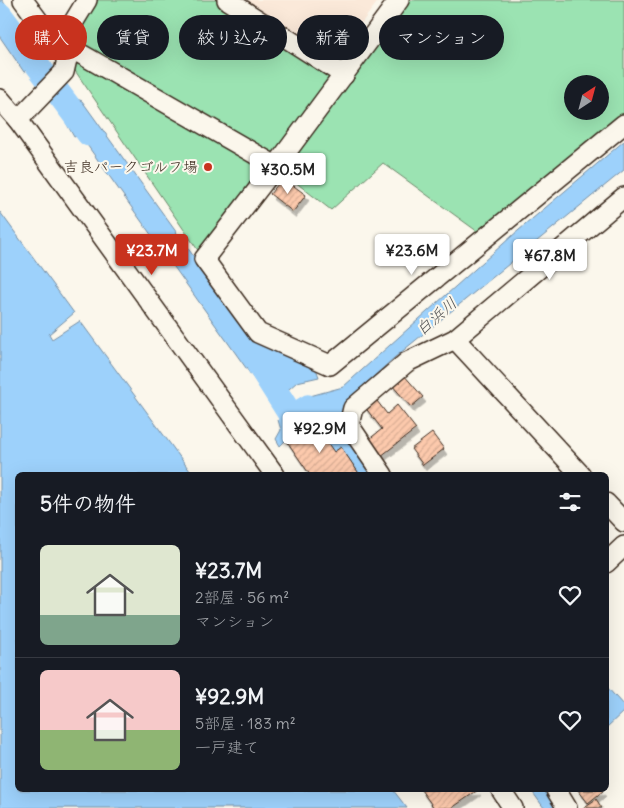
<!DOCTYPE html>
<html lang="ja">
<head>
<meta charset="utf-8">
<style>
	:root { --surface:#171b24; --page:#242831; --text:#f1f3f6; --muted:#9ea1a6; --line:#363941; --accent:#c8321e }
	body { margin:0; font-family:Delius,"Klee One",sans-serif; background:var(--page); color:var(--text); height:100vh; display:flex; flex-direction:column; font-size:19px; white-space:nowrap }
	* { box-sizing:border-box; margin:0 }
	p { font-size:16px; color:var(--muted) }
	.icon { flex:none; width:28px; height:28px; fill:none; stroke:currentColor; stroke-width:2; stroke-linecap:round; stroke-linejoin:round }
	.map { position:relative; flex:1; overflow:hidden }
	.sheet { position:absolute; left:15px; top:472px; width:594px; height:320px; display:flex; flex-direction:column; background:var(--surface); border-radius:8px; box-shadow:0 5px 20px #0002 }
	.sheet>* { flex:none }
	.banner { position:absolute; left:15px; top:15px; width:595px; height:45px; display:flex; gap:10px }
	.needle { width:32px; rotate:36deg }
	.controls { position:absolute; left:564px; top:75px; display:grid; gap:10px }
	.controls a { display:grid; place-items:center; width:45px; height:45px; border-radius:50%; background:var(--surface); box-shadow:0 5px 20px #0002; font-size:25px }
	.price { position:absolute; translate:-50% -42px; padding:0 11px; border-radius:5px; background:#fff; color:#222; font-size:16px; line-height:32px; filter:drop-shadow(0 1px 2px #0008) }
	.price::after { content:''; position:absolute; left:50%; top:30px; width:15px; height:11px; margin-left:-8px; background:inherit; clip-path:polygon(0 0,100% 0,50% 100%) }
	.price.on { background:var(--accent); color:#fff }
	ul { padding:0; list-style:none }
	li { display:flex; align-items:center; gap:15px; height:125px; padding:0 25px }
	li+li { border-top:1px solid var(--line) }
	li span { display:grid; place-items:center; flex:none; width:140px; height:100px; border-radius:8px; color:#555 }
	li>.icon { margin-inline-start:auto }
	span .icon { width:60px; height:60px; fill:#fffc; stroke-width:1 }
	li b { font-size:21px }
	h2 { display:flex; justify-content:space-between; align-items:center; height:60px; padding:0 25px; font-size:21px }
	.pill { padding:0 18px; border-radius:22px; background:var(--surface); box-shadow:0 5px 20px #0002; font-size:18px; line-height:45px }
	.pill.on { background:var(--accent); color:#fff }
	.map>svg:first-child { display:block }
</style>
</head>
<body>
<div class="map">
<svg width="624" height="808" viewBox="0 0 624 808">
	<defs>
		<pattern id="building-hatch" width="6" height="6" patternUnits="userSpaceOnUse" patternTransform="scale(1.25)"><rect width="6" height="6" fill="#fcc9ac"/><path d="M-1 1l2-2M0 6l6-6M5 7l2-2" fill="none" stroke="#d9ad94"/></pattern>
		<filter id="shadow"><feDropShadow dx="3" dy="5.5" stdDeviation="0" flood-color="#0004"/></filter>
	</defs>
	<rect width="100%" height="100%" fill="#fbf7ec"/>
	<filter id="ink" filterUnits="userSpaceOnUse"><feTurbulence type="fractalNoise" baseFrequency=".02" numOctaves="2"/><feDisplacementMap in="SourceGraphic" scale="10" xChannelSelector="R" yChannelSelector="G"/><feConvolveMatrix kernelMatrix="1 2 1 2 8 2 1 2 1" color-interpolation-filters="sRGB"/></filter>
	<g filter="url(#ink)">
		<polygon fill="#fbe9d9" points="247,0 379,0 340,51 334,55"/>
		<path fill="#9be3b2" stroke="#6b8668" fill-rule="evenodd" d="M87 0H227L344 75 399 0H624V124L485 237 383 163 331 210 276 167 204 259 67 59ZM572 84H600V111H572Z"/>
		<g fill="#9dd1fb" stroke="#768ea3">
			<polygon points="0,0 2,0 45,60 24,72 0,37"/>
			<polygon points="75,98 82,101 256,343 315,366 319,377 297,382 289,389 266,396 80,135 74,137 63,117"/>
			<polygon points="624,141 624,170 394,358 350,398 337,420 376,475 360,475 341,447 334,452 286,440 280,446 276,439 281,430 278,420 299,399 343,387 512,236"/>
			<polygon points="0,212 74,313 49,334 52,339 80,321 193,475 18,475 18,790 393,790 407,808 0,808"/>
			<polygon points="606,686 624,706 624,711 606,728"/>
			<polygon points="531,790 547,790 559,808 544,808"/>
		</g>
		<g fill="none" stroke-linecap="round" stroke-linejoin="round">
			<g stroke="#9dd1fb" stroke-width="25">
				<polyline points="0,15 89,134"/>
				<polyline points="259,365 292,417 308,407 315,411"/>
			</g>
		</g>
		<g fill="url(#building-hatch)" stroke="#3b2a1e" filter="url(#shadow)">
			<polygon points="283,178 306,195 293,212 270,194"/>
			<polygon points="403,374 423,397 411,407 391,384"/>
			<polygon points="374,397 387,414 397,405 416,429 381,456 368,440 382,429 364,406"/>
			<polygon points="313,422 334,452 341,447 360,475 310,475 286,440"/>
			<polygon points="432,433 444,449 423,465 411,449"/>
			<polygon points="421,790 478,790 452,808 434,808"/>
			<polygon points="578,790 602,790 603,791 588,803"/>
			<polygon points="596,799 602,808 583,808"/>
		</g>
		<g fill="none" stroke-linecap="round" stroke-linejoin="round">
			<defs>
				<g id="minor">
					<polyline points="23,0 67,59"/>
					<polyline points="227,0 344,75"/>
					<polyline points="399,0 276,166 204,259 258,333 330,365 624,124"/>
					<polyline points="74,50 276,166"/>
					<polyline points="0,99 18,120 275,475"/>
					<polyline points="18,120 64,72 67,59 74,50 68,44 73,23 87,0"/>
					<polyline points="455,339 581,475"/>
					<polyline points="383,475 349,425 353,408 407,362 455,339 624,197"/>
					<polyline points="606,503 624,522"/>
					<polyline points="606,563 624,546"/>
					<polyline points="501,790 513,808"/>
					<polyline points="556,790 567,808"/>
				</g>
			</defs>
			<use href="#minor" stroke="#3b2a1e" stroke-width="22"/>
			<use href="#minor" stroke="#fbf7ec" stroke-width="19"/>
		</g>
	</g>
	<circle fill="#c8321e" stroke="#fbf7ec" stroke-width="2" cx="208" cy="167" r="5"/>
	<g text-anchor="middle" stroke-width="4" stroke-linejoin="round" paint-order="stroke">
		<g font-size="15" fill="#3b2a1e" stroke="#fbf7ec" text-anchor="end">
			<text x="198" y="172">吉良パークゴルフ場</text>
		</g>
		<g font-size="16" font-style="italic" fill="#545455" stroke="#fbf7ec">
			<text transform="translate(436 316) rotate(-41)" y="6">白浜川</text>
		</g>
	</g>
</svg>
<div class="controls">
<a><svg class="needle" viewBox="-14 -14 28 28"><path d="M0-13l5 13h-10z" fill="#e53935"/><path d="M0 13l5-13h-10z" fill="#9ea1a6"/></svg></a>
</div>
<b class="price" style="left:288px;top:195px">¥30.5M</b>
<b class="price on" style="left:152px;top:276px">¥23.7M</b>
<b class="price" style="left:412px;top:276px">¥23.6M</b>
<b class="price" style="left:550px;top:281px">¥67.8M</b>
<b class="price" style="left:320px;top:454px">¥92.9M</b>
<div class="banner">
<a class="pill on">購入</a>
<a class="pill">賃貸</a>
<a class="pill">絞り込み</a>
<a class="pill">新着</a>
<a class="pill">マンション</a>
</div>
<section class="sheet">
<h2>5件の物件<svg class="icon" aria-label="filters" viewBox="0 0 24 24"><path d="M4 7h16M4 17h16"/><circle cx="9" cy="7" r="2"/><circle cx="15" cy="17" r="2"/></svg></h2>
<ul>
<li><span style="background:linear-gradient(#dfe7d0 70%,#7fa58c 0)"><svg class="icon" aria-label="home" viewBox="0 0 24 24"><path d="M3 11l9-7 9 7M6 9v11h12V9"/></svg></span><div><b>¥23.7M</b><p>2部屋 · 56 m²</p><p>マンション</p></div><svg class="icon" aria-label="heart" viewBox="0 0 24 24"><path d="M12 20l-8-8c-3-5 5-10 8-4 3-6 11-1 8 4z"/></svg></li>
<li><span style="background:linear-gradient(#f6c9c9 60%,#8fb573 0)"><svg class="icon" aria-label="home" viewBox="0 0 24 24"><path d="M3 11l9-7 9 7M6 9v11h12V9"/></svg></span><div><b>¥92.9M</b><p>5部屋 · 183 m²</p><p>一戸建て</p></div><svg class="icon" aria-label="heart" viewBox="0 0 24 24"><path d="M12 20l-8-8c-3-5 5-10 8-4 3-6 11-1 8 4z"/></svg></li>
</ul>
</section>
</div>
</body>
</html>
